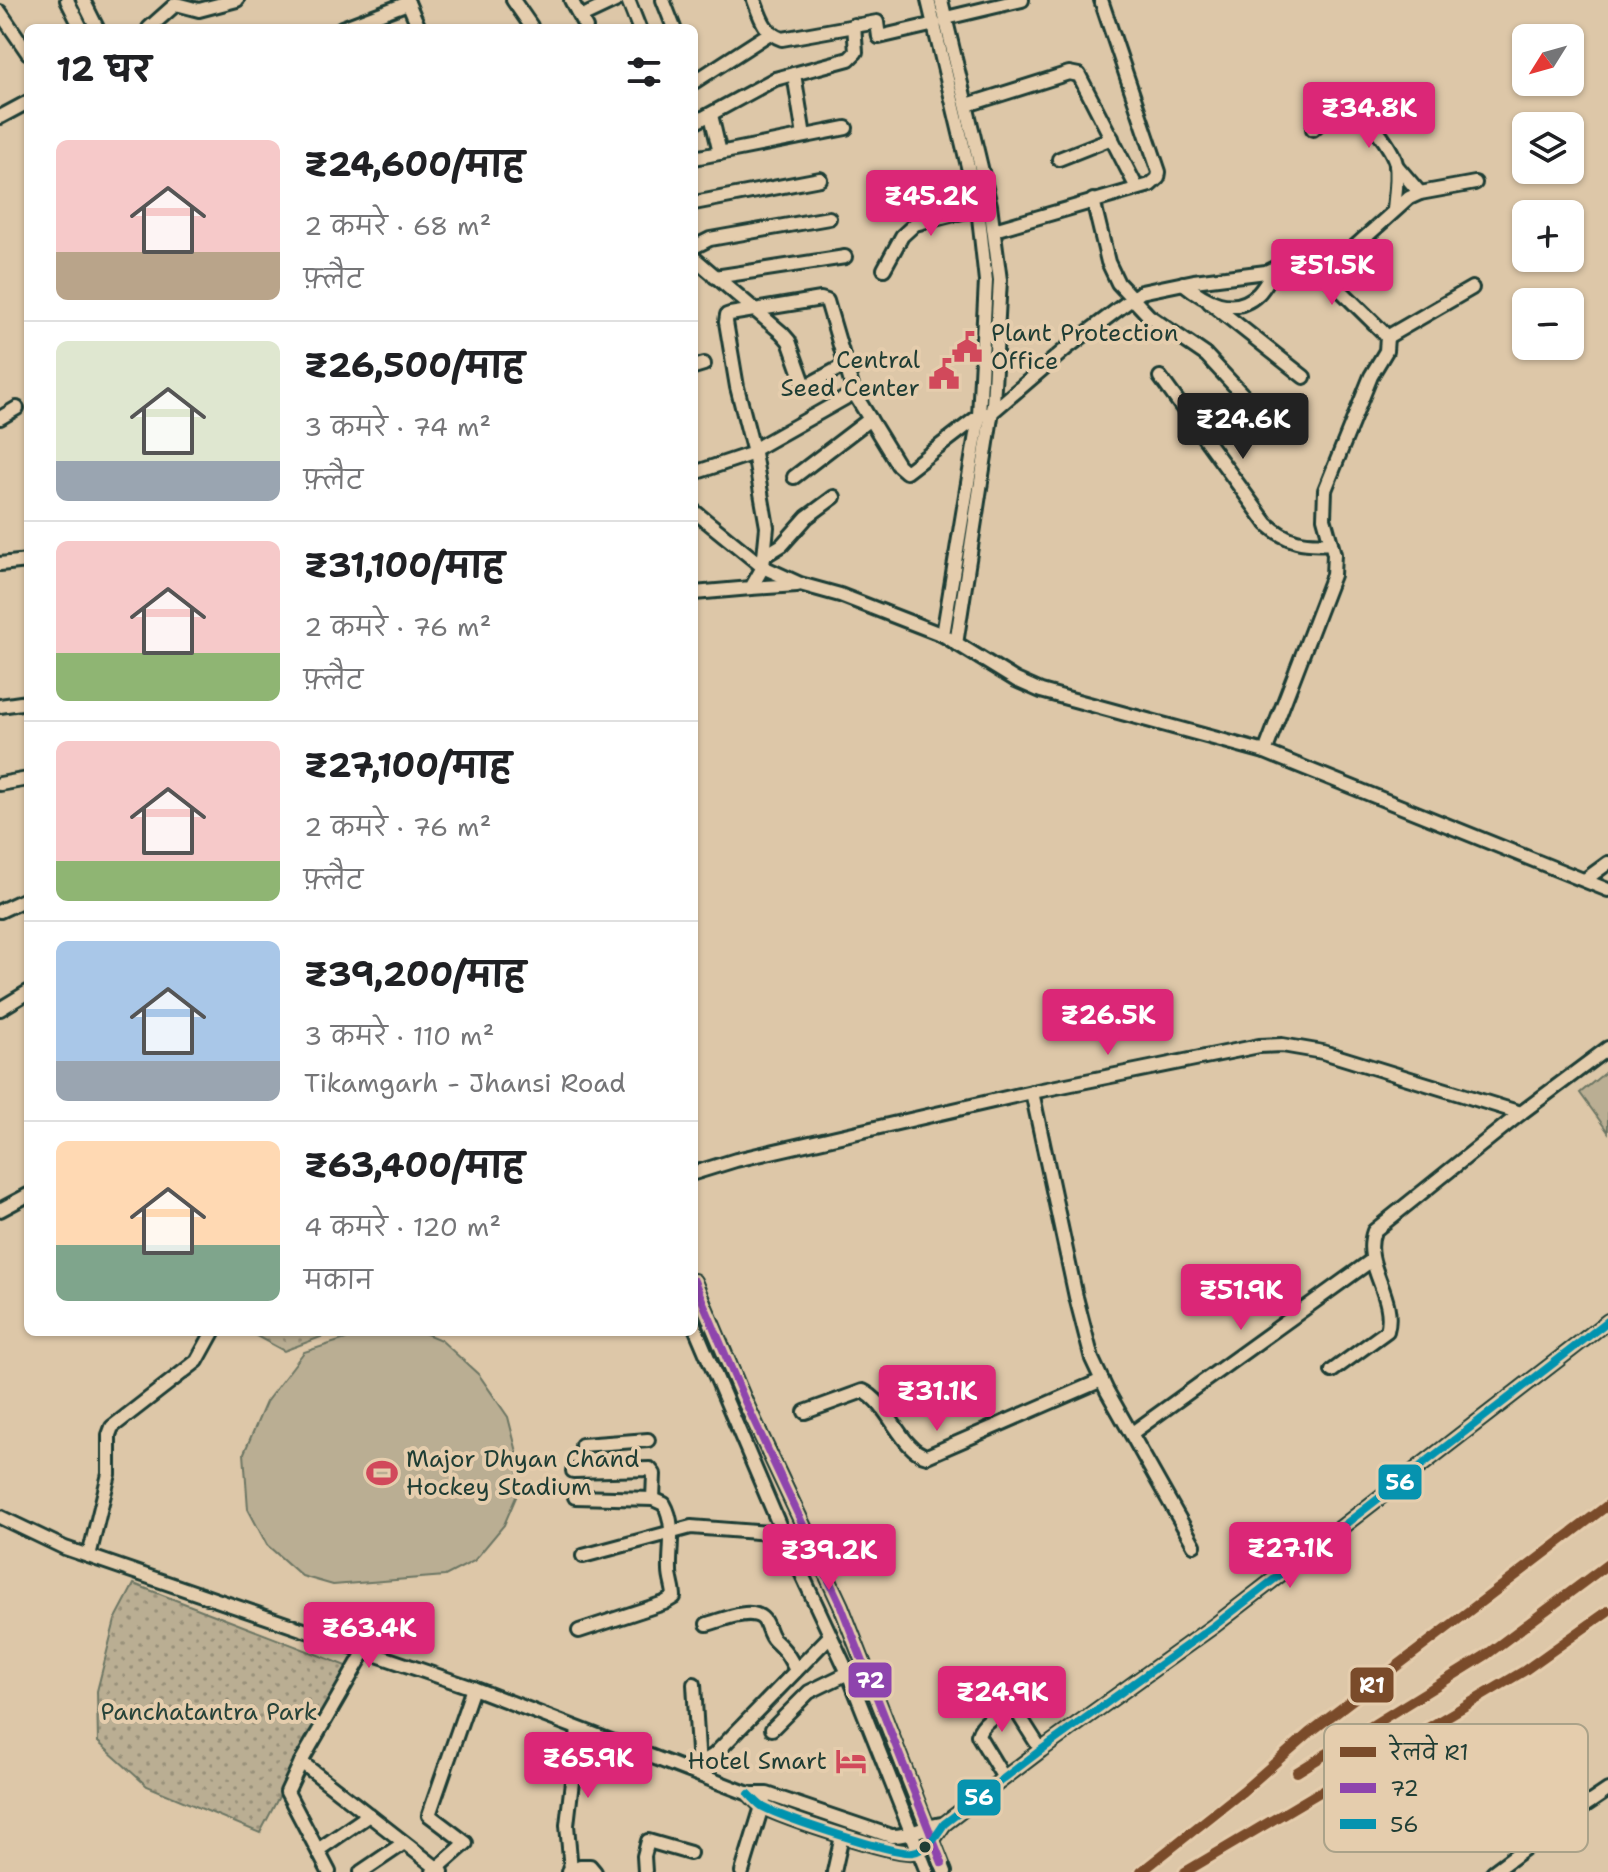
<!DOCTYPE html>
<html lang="hi">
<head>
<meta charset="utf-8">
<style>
	:root { --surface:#fff; --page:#f6f6f6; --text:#202124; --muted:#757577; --line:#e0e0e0; --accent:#db2777 }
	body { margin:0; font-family:"Shantell Sans","Playpen Sans Deva",sans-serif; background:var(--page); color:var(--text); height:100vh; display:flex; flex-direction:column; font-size:30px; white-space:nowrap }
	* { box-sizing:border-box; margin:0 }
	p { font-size:26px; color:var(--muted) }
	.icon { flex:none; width:44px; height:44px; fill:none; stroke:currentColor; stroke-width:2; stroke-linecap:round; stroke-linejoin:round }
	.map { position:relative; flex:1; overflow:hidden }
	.sheet { position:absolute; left:24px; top:24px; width:674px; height:1312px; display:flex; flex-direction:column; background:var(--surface); border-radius:12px; box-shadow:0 2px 6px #0004 }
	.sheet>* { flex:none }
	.needle { width:52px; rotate:233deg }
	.tools { position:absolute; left:1512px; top:24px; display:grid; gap:16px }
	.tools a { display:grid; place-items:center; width:72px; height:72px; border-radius:12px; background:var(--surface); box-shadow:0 2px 6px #0004; font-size:40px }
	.price { position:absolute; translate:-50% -68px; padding:0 18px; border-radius:8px; background:var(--accent); color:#fff; font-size:26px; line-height:52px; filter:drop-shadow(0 2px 4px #0008) }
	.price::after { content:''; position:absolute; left:50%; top:48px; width:24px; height:18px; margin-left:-12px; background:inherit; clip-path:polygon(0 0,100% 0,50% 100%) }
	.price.active { background:#222; color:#fff }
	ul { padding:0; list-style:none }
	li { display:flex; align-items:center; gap:24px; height:200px; padding:0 32px }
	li+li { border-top:2px solid var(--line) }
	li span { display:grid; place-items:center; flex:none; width:224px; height:160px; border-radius:12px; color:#555 }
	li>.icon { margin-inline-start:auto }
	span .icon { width:96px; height:96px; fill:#fffc; stroke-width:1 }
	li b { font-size:34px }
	h2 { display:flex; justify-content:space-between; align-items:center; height:96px; padding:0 32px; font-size:34px }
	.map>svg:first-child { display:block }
</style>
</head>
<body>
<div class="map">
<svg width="1608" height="1872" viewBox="0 0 1608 1872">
	<defs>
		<pattern id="grass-dots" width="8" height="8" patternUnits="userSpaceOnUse" patternTransform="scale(2)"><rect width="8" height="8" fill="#baae93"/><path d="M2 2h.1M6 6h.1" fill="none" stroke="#978f79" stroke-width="1.8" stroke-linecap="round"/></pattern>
	</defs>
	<rect width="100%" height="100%" fill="#ddc7a8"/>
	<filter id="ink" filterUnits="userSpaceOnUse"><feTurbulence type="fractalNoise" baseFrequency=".0125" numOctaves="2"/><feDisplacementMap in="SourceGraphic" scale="16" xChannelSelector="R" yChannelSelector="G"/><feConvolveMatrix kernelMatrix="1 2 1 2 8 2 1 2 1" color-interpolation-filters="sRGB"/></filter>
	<g filter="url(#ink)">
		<g fill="url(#grass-dots)" stroke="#6c7664" stroke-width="2">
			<polygon points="249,1332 334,1332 284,1351"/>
			<polygon points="134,1584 347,1666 260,1833 147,1786 98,1742 97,1691 115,1620"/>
		</g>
		<g fill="#baae93" stroke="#6c7664" stroke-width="2">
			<polygon points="1608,1070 1608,1132 1580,1093"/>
			<polygon points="400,1332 422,1332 441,1340 479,1375 508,1417 518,1456 519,1490 504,1525 474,1561 445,1576 333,1585 302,1576 267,1545 248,1509 244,1453 266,1402 304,1352 352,1337"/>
		</g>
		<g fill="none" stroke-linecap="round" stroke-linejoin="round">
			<defs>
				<g id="minor">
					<polyline points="67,0 81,28"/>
					<polyline points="83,0 97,28"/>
					<polyline points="407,0 419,28"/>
					<polyline points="513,0 531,26"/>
					<polyline points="571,0 586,28"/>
					<polyline points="628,0 639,28"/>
					<polyline points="663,0 674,28"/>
					<path d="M754 0C760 16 764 33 782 39L877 22 879 37 935 24"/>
					<polyline points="928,0 978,208 986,281 979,416 943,635"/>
					<polyline points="941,0 990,205 1000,280 993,404 956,644"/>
					<polyline points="0,12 28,53"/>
					<polyline points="581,17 617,0"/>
					<polyline points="946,18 1022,0"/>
					<polyline points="149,28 176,4 199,10 237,0"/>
					<polyline points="342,28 408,3"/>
					<polyline points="794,74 804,136"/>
					<polyline points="694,82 770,33"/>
					<polyline points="967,105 1069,73 1079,75 1137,188"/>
					<polyline points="711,115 720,153"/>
					<polyline points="0,117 28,102"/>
					<polyline points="694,123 775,79 849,59 856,52 854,25"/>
					<path d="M1313 129C1322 121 1336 104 1350 107 1364 110 1395 151 1396 165 1398 179 1395 196 1394 210"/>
					<polyline points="694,158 846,128"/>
					<polyline points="1059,159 1112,138"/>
					<polyline points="1396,165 1420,193"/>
					<polyline points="1093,200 1108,262 1118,283 1149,316 1206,355 1255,408"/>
					<polyline points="694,203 820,179"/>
					<polyline points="994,230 1150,185 1158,178 1159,172 1101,0"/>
					<polyline points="694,247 710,239 829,218"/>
					<polyline points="694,258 782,333 789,341 804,383 810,384 845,365"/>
					<polyline points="1310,260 1342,255 1350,251 1409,198 1420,193 1475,183"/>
					<polyline points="884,269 902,236 915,224 978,208"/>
					<polyline points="715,277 845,257"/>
					<path d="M1183 283C1204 300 1233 318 1258 294 1265 287 1270 276 1276 268"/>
					<polyline points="1209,302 1304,377"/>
					<polyline points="1387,337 1472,288"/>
					<polyline points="694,367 704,364"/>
					<path d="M1160 377 1267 524C1287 542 1304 545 1331 543"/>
					<polyline points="0,418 17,408"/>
					<polyline points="753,450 854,393"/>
					<polyline points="694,473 754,453 737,387 726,322 727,315 730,314 821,299 827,301 854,393 898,465 906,472 979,416 991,413 1068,347 1141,292 1194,281 1266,272 1291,260 1310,260 1381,330 1387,337 1386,351 1371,376 1325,490 1324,518 1334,554 1333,575 1265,752"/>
					<polyline points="794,477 870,419"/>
					<polyline points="694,511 763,567 800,584 840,595 943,635 1016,680 1041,691 1265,752 1608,890"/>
					<polyline points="764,556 782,545 807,517 834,497"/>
					<polyline points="0,564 28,561"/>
					<polyline points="751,588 797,585"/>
					<polyline points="694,593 751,588 763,567 767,527 754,453"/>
					<polyline points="0,706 28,702"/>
					<polyline points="0,784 28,779"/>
					<polyline points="1586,879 1608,863"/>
					<polyline points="0,911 28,898"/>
					<polyline points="0,1009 28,992"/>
					<polyline points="1032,1092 1076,1297 1092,1359 1107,1391 1194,1545"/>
					<polyline points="694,1173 736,1160 1032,1092 1259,1046 1282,1045 1323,1052 1521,1113"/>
					<polyline points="0,1210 28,1195"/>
					<polyline points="694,1281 744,1399 841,1606 945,1872"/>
					<polyline points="694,1325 783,1534 848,1673 927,1872"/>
					<path d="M1332 1371 1387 1331C1397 1296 1361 1265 1374 1231L1521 1113 1608 1048"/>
					<path d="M805 1412 863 1391C889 1403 901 1451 927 1456L1102 1380"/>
					<polyline points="1132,1433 1372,1260"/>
					<polyline points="582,1445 648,1440"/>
					<polyline points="573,1471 650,1469 654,1474 653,1499"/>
					<path d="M575 1497 653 1499 664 1504C676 1525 669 1548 670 1571 670 1580 674 1588 674 1597L664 1603 579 1631"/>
					<path d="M0 1517 65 1548 473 1688 749 1794H767L891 1836C910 1837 925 1825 944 1824"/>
					<polyline points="89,1556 109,1474 109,1435 112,1427 197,1361 213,1332"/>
					<polyline points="583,1556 691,1527 783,1534"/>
					<path d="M707 1624C720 1621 749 1607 762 1618 768 1623 768 1634 774 1640 786 1651 788 1655 796 1670"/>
					<polyline points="366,1649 301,1762 442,1872"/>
					<polyline points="694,1684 699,1768"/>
					<polyline points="772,1729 809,1692 848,1673"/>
					<polyline points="301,1762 287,1792 329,1872"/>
					<polyline points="701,1763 714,1755 829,1637"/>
					<path d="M1004 1778 978 1735C981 1723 998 1712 1010 1708L1017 1712 1041 1750"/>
					<path d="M749 1794C754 1799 758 1804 763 1807 782 1817 896 1856 913 1852 928 1849 936 1836 944 1824L1041 1750 1215 1625 1608 1321"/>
					<polyline points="318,1850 369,1815"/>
					<polyline points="571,1870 567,1825 578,1729"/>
					<polyline points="361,1872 404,1843"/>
					<polyline points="433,1872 466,1843 429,1815 473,1688"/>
					<polyline points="569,1872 580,1866 590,1866 595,1872"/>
					<polyline points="645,1872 644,1856 648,1841 690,1853"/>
					<polyline points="742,1872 764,1800"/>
					<polyline points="834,1872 842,1836"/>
					<polyline points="1493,1872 1556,1825 1608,1790"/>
				</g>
			</defs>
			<use href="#minor" stroke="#1f3d34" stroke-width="18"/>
			<use href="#minor" stroke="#e5cdad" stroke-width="12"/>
			<defs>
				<g id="rail">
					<polyline points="1309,1733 1608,1505"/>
					<polyline points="1185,1872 1524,1671 1608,1611"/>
				</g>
			</defs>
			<use href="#rail" stroke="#1f3d34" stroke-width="6"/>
			<use href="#rail" stroke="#e5cdad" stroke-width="3" stroke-dasharray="9" stroke-linecap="butt"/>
			<defs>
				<polyline id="bus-1" points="694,1281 744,1399 841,1606 942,1863"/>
				<path id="bus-2" d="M749 1794C754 1799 758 1804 763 1807 782 1817 896 1856 913 1852 928 1849 936 1836 944 1824L1041 1750 1215 1625 1608 1321"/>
			</defs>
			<use href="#bus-1" stroke="#e5cdad" stroke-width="14"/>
			<use href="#bus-2" stroke="#e5cdad" stroke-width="14"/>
			<use href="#bus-1" stroke="#8e44ad" stroke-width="8"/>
			<use href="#bus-2" stroke="#0693af" stroke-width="8"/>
			<defs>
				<g id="rail-1">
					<polyline points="1297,1772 1486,1655 1608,1564"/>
					<polyline points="1141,1872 1243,1791 1309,1733 1608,1505"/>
					<polyline points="1185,1872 1524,1671 1608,1611"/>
				</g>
			</defs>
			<use href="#rail-1" stroke="#e5cdad" stroke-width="16"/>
			<use href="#rail-1" stroke="#7a4b2a" stroke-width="10"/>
		</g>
	</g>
	<defs>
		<symbol id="civic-bare" viewBox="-9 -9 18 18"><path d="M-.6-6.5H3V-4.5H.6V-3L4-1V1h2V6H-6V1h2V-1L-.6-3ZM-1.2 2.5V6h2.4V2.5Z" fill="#d1495b" stroke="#e5cdad" stroke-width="2.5" paint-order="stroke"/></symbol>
		<symbol id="stadium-bare" viewBox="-9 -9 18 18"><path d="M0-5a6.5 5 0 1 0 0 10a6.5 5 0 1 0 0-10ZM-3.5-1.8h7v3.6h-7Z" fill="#d1495b" stroke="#e5cdad" stroke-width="2.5" paint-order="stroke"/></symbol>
		<symbol id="hotel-bare" viewBox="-9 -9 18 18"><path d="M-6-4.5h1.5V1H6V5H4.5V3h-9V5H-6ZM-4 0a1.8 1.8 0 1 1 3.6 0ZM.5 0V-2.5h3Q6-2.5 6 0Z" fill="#d1495b" stroke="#e5cdad" stroke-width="2.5" paint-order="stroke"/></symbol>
	</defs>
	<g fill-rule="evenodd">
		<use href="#civic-bare" x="945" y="325" width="44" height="44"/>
		<use href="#civic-bare" x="922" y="352" width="44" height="44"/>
		<use href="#stadium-bare" x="360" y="1451" width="44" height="44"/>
		<use href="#hotel-bare" x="829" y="1739" width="44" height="44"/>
	</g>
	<circle fill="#1f3d34" stroke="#e5cdad" stroke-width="3" cx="925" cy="1847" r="7"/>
	<g text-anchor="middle" stroke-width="8" stroke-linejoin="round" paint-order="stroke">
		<g font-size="24" fill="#1f3d34" stroke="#e5cdad" text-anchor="start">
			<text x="991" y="341">Plant Protection<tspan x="991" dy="28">Office</tspan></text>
			<text x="920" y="368" text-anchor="end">Central<tspan x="920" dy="28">Seed Center</tspan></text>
			<text x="406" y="1467">Major Dhyan Chand<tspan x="406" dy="28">Hockey Stadium</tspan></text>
			<text x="827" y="1769" text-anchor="end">Hotel Smart</text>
		</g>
		<g font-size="24" fill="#274339" stroke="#e5cdad">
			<text x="209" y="1720">Panchatantra Park</text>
		</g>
	</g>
	<rect x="1324" y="1724" width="264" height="128" rx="12" fill="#e5cdad" stroke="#aaa289" stroke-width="2"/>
	<rect x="1340" y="1747" width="36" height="10" fill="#7a4b2a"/>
	<rect x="1340" y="1783" width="36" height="10" fill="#8e44ad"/>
	<rect x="1340" y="1819" width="36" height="10" fill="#0693af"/>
	<g font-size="22" fill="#1f3d34">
		<text x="1390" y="1760">रेलवे R1</text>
		<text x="1390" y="1796">72</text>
		<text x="1390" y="1832">56</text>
	</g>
	<g stroke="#e5cdad" stroke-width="3">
		<rect x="1377" y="1463" width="46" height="38" rx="8" fill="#0693af"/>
		<rect x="847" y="1661" width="46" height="38" rx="8" fill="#8e44ad"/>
		<rect x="1349" y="1666" width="46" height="38" rx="8" fill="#7a4b2a"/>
		<rect x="956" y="1778" width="46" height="39" rx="8" fill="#0693af"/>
	</g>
	<g font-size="22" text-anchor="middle" font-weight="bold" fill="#fff">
		<text x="1400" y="1490">56</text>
		<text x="870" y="1688">72</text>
		<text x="1372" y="1693">R1</text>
		<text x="979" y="1805">56</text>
	</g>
</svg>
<div class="tools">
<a><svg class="needle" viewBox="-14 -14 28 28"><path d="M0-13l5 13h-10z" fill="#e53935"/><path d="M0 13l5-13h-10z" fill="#757577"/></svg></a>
<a><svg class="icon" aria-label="layers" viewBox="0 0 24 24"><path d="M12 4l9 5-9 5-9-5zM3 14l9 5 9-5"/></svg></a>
<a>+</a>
<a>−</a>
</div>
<b class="price" style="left:1369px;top:150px">₹34.8K</b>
<b class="price" style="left:931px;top:238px">₹45.2K</b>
<b class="price" style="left:1332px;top:307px">₹51.5K</b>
<b class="price active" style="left:1243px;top:461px">₹24.6K</b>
<b class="price" style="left:1108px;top:1057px">₹26.5K</b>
<b class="price" style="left:1241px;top:1332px">₹51.9K</b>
<b class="price" style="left:937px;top:1433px">₹31.1K</b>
<b class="price" style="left:1290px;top:1590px">₹27.1K</b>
<b class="price" style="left:829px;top:1592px">₹39.2K</b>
<b class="price" style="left:369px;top:1670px">₹63.4K</b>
<b class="price" style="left:1002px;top:1734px">₹24.9K</b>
<b class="price" style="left:588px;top:1800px">₹65.9K</b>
<section class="sheet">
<h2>12 घर<svg class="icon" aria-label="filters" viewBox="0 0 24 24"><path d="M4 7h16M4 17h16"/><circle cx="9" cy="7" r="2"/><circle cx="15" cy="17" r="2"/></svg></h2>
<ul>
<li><span style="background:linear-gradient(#f6c9c9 70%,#b9a48a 0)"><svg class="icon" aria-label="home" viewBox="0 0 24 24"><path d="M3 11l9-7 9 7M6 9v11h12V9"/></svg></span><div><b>₹24,600/माह</b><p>2 कमरे · 68 m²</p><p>फ़्लैट</p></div></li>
<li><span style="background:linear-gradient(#dfe7d0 75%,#9aa5b1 0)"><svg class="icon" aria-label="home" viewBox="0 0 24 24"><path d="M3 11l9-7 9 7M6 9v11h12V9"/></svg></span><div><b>₹26,500/माह</b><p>3 कमरे · 74 m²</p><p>फ़्लैट</p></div></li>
<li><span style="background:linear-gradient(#f6c9c9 70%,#8fb573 0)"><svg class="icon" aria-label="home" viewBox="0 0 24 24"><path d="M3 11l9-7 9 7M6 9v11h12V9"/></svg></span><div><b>₹31,100/माह</b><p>2 कमरे · 76 m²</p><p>फ़्लैट</p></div></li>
<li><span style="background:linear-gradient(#f6c9c9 75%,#8fb573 0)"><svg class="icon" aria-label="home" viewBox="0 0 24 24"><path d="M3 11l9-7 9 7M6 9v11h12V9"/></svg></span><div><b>₹27,100/माह</b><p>2 कमरे · 76 m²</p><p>फ़्लैट</p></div></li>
<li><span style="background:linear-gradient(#a9c7e8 75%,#9aa5b1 0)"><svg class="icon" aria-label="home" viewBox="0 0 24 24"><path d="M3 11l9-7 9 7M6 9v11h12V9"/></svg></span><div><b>₹39,200/माह</b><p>3 कमरे · 110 m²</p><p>Tikamgarh - Jhansi Road</p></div></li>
<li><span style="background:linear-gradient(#ffd9b3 65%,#7fa58c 0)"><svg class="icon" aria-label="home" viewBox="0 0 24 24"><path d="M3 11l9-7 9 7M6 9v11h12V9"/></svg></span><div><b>₹63,400/माह</b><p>4 कमरे · 120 m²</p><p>मकान</p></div></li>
</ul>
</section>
</div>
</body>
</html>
